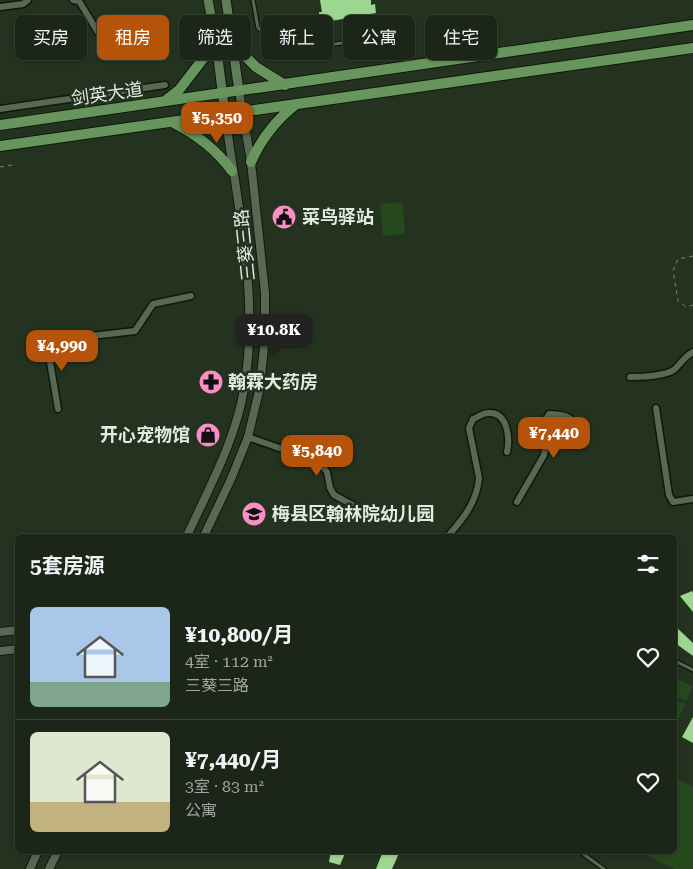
<!DOCTYPE html>
<html lang="zh">
<head>
<meta charset="utf-8">
<style>
	:root { --surface:#1b2618; --page:#242e21; --text:#f1f3f6; --muted:#a0a5a2; --line:#394337; --accent:#b45309 }
	body { margin:0; font-family:"Roboto Serif","Noto Sans SC",serif; background:var(--page); color:var(--text); height:100vh; display:flex; flex-direction:column; font-size:19px; white-space:nowrap }
	* { box-sizing:border-box; margin:0 }
	p { font-size:16px; color:var(--muted) }
	.icon { flex:none; width:28px; height:28px; fill:none; stroke:currentColor; stroke-width:2; stroke-linecap:round; stroke-linejoin:round }
	.map { position:relative; flex:1; overflow:hidden }
	.drawer { position:absolute; left:15px; top:534px; width:662px; height:320px; display:flex; flex-direction:column; background:var(--surface); border-radius:8px; box-shadow:0 1px 4px #0004,0 0 0 1px var(--line) }
	.drawer>* { flex:none }
	.guide { position:absolute; left:15px; top:15px; width:664px; height:45px; display:flex; gap:10px }
	.price { position:absolute; translate:-50% -42px; padding:0 11px; border-radius:10px; background:var(--accent); color:#fff; font-size:16px; line-height:32px; filter:drop-shadow(0 1px 2px #0008) }
	.price::after { content:''; position:absolute; left:50%; top:30px; width:15px; height:11px; margin-left:-8px; background:inherit; clip-path:polygon(0 0,100% 0,50% 100%) }
	.price.active { background:#222; color:#fff }
	ul { padding:0; list-style:none }
	li { display:flex; align-items:center; gap:15px; height:125px; padding:0 15px }
	li+li { border-top:1px solid var(--line) }
	li span { display:grid; place-items:center; flex:none; width:140px; height:100px; border-radius:8px; color:#555 }
	li>.icon { margin-inline-start:auto }
	span .icon { width:60px; height:60px; fill:#fffc; stroke-width:1 }
	li b { font-size:21px }
	h2 { display:flex; justify-content:space-between; align-items:center; height:60px; padding:0 15px; font-size:21px }
	.chip { padding:0 18px; border-radius:8px; background:var(--surface); box-shadow:0 1px 4px #0004,0 0 0 1px var(--line); font-size:18px; line-height:45px }
	.chip.active { background:var(--accent); color:#fff }
	.map>svg:first-child { display:block }
</style>
</head>
<body>
<div class="map">
<svg width="693" height="869" viewBox="0 0 693 869">
	<rect width="100%" height="100%" fill="#243320"/>
	<g fill="#25491c">
		<polygon points="402,202 405,234 383,236 380,204"/>
		<polygon points="675,678 693,687 686,701 675,696"/>
		<polygon points="675,699 685,704 679,718 675,716"/>
		<polygon points="675,778 693,787 693,869 674,869 638,851 675,851"/>
	</g>
	<g fill="#9dd690">
		<polygon points="320,0 371,0 371,5 375,4 376,13 320,23 319,12 322,12"/>
		<polygon points="692,591 693,593 693,612 680,596"/>
		<polygon points="675,626 693,643 693,656 675,643"/>
		<polygon points="693,717 693,743 682,737"/>
		<polygon points="331,851 346,851 340,865 329,862"/>
		<polygon points="383,851 400,851 392,869 376,869"/>
	</g>
	<g fill="none" stroke-linecap="round" stroke-linejoin="round">
		<defs>
			<g id="service">
				<polyline points="253,0 258,28 286,51 405,34"/>
				<polyline points="675,661 693,670"/>
				<polyline points="579,851 604,869"/>
			</g>
			<g id="minor">
				<polyline points="73,0 79,1 102,39 102,51"/>
				<polyline points="0,7 23,4 28,0"/>
				<polyline points="0,109 165,85"/>
				<polyline points="46,338 58,409"/>
				<polyline points="56,340 135,331 153,304 191,296"/>
				<path d="M630 377C641 377 667 376 675 369 681 363 685 356 693 352"/>
				<polyline points="656,408 669,495 673,502 693,499"/>
				<polyline points="248,437 319,462 327,472 330,488 334,495 377,518"/>
				<path d="M517 502 544 455 546 443 543 425 549 414C565 415 569 415 579 428"/>
				<path d="M448 536C463 519 477 502 479 478L469 428 473 419C478 417 483 413 488 413 508 411 510 439 507 452"/>
			</g>
			<g id="tertiary">
				<path d="M187 536C208 490 236 439 244 389 260 297 237 205 225 114"/>
				<polyline points="204,536 231,479 248,437 260,387 265,337 265,293 251,162 239,91"/>
				<polyline points="0,632 18,630"/>
				<polyline points="0,651 18,649"/>
				<polyline points="30,869 38,851"/>
				<polyline points="49,869 58,851"/>
			</g>
			<g id="secondary">
				<polyline points="208,0 216,42 225,114"/>
				<polyline points="226,0 239,91"/>
			</g>
			<g id="primary">
				<polyline points="232,43 256,67 285,85"/>
				<polyline points="165,101 179,90 216,42"/>
				<path d="M172 122C196 134 216 149 232 171"/>
				<polyline points="0,125 693,25"/>
				<polyline points="0,146 693,48"/>
				<path d="M251 162C261 139 275 121 295 105"/>
			</g>
		</defs>
		<use href="#service" stroke="#0c1a09" stroke-width="5.5"/>
		<use href="#minor" stroke="#0c1a09" stroke-width="9"/>
		<use href="#tertiary" stroke="#0c1a09" stroke-width="10"/>
		<use href="#secondary" stroke="#0c1a09" stroke-width="11"/>
		<use href="#primary" stroke="#0c1a09" stroke-width="12"/>
		<g stroke="#768373" stroke-width="1" stroke-dasharray="4 4" stroke-linecap="butt">
			<polyline points="0,167 12,165"/>
			<polyline points="693,256 678,259 673,271 678,301 686,307 693,305"/>
		</g>
		<use href="#service" stroke="#586854" stroke-width="3"/>
		<use href="#minor" stroke="#586854" stroke-width="6"/>
		<use href="#tertiary" stroke="#586854" stroke-width="8"/>
		<use href="#secondary" stroke="#607e58" stroke-width="9"/>
		<use href="#primary" stroke="#68955d" stroke-width="10"/>
	</g>
	<defs>
		<symbol id="civic-disc" viewBox="-11 -11 22 22"><circle r="9.5" fill="#fb8fc5" stroke="#243320"/><path d="M-.6-6.5H3V-4.5H.6V-3L4-1V1h2V6H-6V1h2V-1L-.6-3ZM-1.2 2.5V6h2.4V2.5Z" fill="#111"/></symbol>
		<symbol id="pharmacy-disc" viewBox="-11 -11 22 22"><circle r="9.5" fill="#fb8fc5" stroke="#243320"/><path d="M-2-6h4v4h4v4h-4v4h-4v-4h-4v-4h4Z" fill="#111"/></symbol>
		<symbol id="shop-disc" viewBox="-11 -11 22 22"><circle r="9.5" fill="#fb8fc5" stroke="#243320"/><path d="M-5-2.5h2.3a2.7 3.5 0 0 1 5.4 0H5L5.5 6h-11ZM-1.5-2.5h3a1.5 2.3 0 0 0-3 0Z" fill="#111"/></symbol>
		<symbol id="school-disc" viewBox="-11 -11 22 22"><circle r="9.5" fill="#fb8fc5" stroke="#243320"/><path d="M0-5L7-2L0 1L-7-2ZM-4 1L0 2.5L4 1V4Q0 6-4 4Z" fill="#111"/></symbol>
	</defs>
	<g fill-rule="evenodd">
		<use href="#civic-disc" x="270" y="203" width="28" height="28"/>
		<use href="#pharmacy-disc" x="197" y="368" width="28" height="28"/>
		<use href="#shop-disc" x="194" y="421" width="28" height="28"/>
		<use href="#school-disc" x="240" y="500" width="28" height="28"/>
	</g>
	<g text-anchor="middle" stroke-width="5" stroke-linejoin="round" paint-order="stroke">
		<g font-size="18" fill="#e1ebdf" stroke="#243320">
			<text transform="translate(107 94) rotate(-8)" y="6">剑英大道</text>
			<text transform="translate(245 245) rotate(-96)" y="6">三葵三路</text>
		</g>
		<g font-size="18" font-weight="bold" fill="#e1ebdf" stroke="#243320" text-anchor="start">
			<text x="302" y="223">菜鸟驿站</text>
			<text x="228" y="388">翰霖大药房</text>
			<text x="190" y="441" text-anchor="end">开心宠物馆</text>
			<text x="272" y="520">梅县区翰林院幼儿园</text>
		</g>
	</g>
</svg>
<b class="price" style="left:217px;top:144px">¥5,350</b>
<b class="price active" style="left:274px;top:356px">¥10.8K</b>
<b class="price" style="left:62px;top:372px">¥4,990</b>
<b class="price" style="left:554px;top:459px">¥7,440</b>
<b class="price" style="left:317px;top:477px">¥5,840</b>
<div class="guide">
<a class="chip">买房</a>
<a class="chip active">租房</a>
<a class="chip">筛选</a>
<a class="chip">新上</a>
<a class="chip">公寓</a>
<a class="chip">住宅</a>
</div>
<section class="drawer">
<h2>5套房源<svg class="icon" aria-label="filters" viewBox="0 0 24 24"><path d="M4 7h16M4 17h16"/><circle cx="9" cy="7" r="2"/><circle cx="15" cy="17" r="2"/></svg></h2>
<ul>
<li><span style="background:linear-gradient(#a9c7e8 75%,#7fa58c 0)"><svg class="icon" aria-label="home" viewBox="0 0 24 24"><path d="M3 11l9-7 9 7M6 9v11h12V9"/></svg></span><div><b>¥10,800/月</b><p>4室 · 112 m²</p><p>三葵三路</p></div><svg class="icon" aria-label="heart" viewBox="0 0 24 24"><path d="M12 20l-8-8c-3-5 5-10 8-4 3-6 11-1 8 4z"/></svg></li>
<li><span style="background:linear-gradient(#dfe7d0 70%,#c2b280 0)"><svg class="icon" aria-label="home" viewBox="0 0 24 24"><path d="M3 11l9-7 9 7M6 9v11h12V9"/></svg></span><div><b>¥7,440/月</b><p>3室 · 83 m²</p><p>公寓</p></div><svg class="icon" aria-label="heart" viewBox="0 0 24 24"><path d="M12 20l-8-8c-3-5 5-10 8-4 3-6 11-1 8 4z"/></svg></li>
</ul>
</section>
</div>
</body>
</html>
